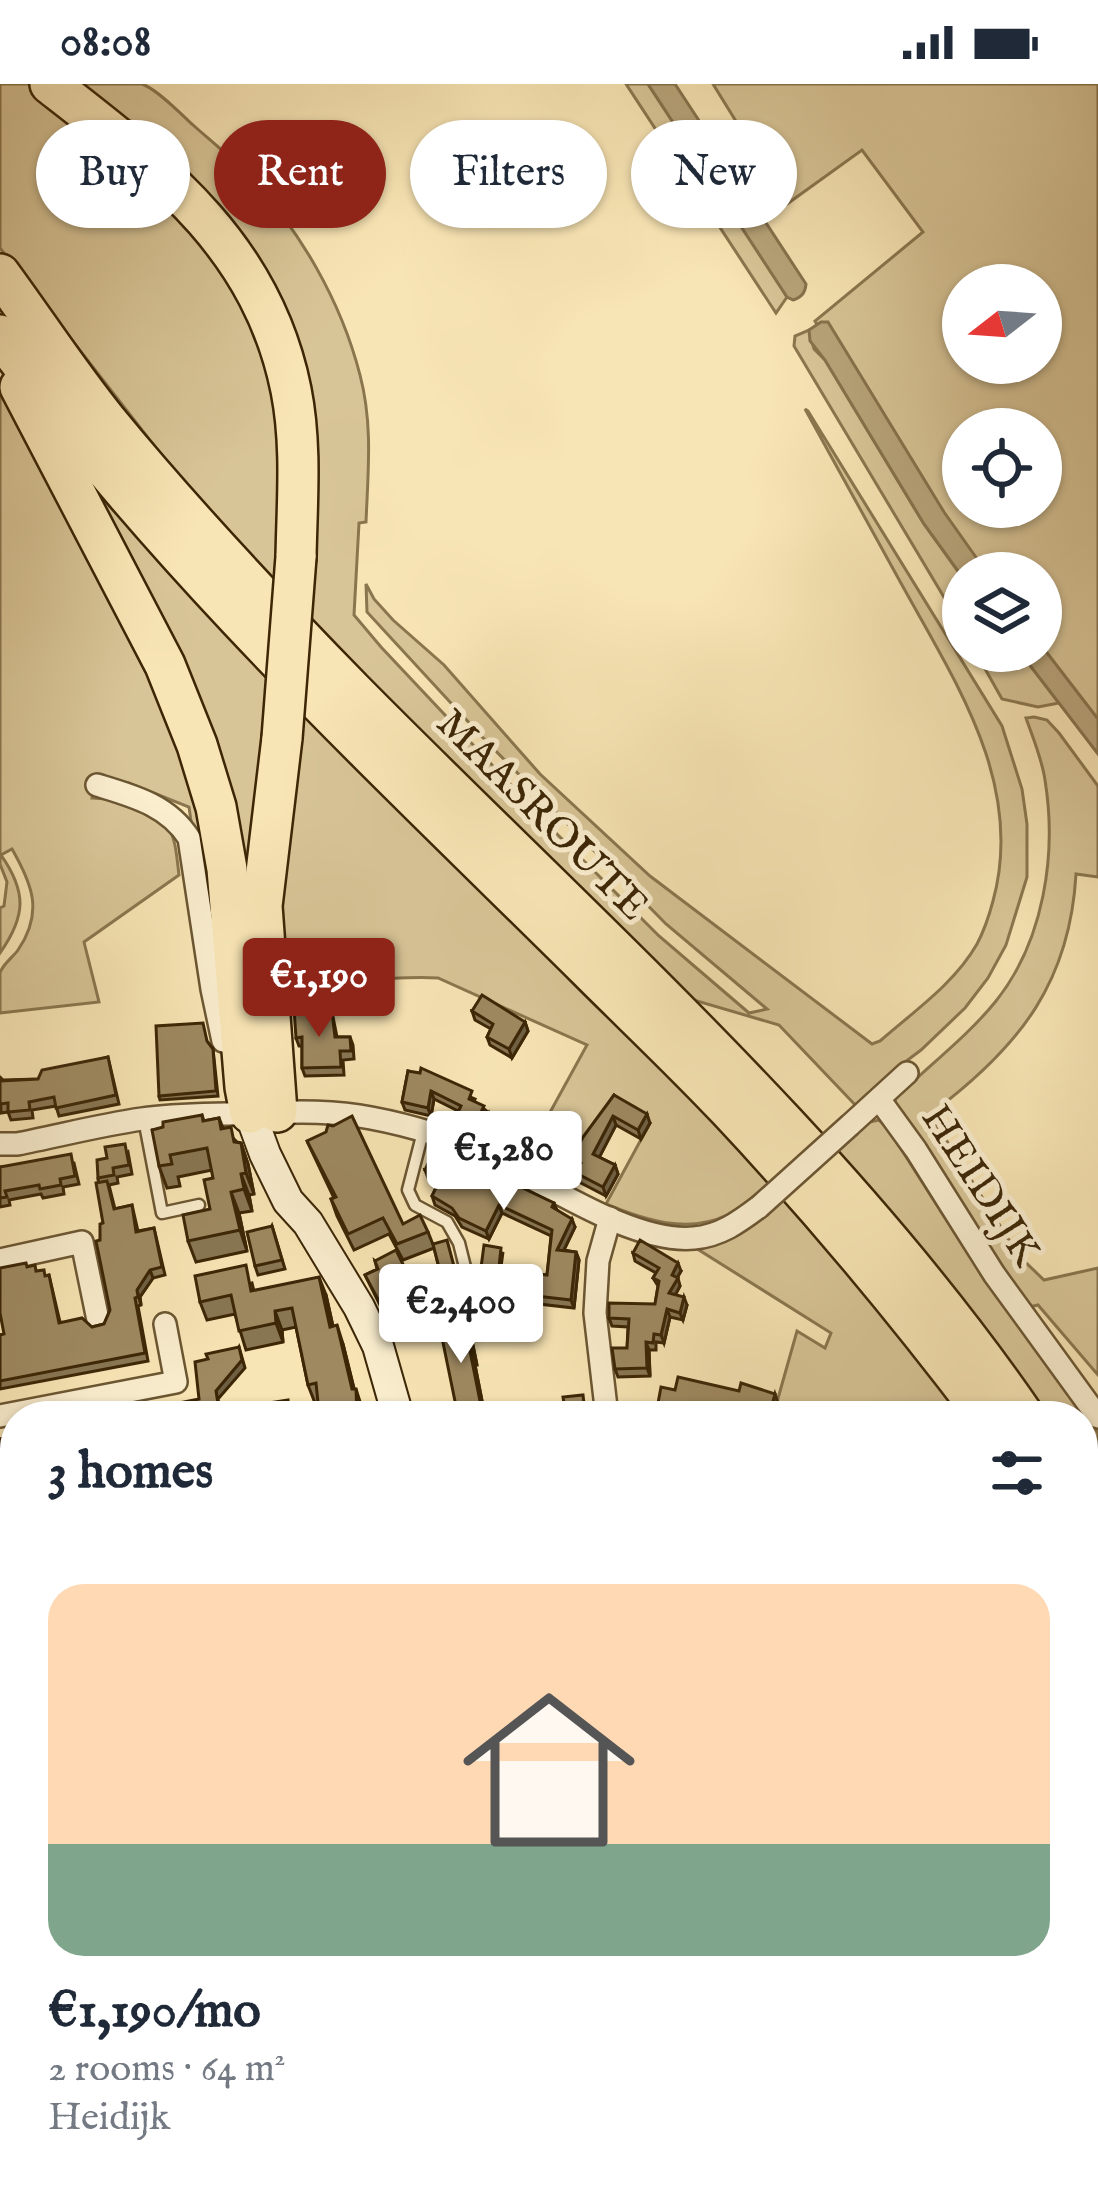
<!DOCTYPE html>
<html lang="en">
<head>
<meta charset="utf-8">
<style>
	:root { --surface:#fff; --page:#f6f6f7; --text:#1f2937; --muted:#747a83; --line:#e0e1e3; --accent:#8f2418 }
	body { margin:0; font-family:"IM FELL English",serif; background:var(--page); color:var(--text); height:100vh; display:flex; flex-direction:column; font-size:45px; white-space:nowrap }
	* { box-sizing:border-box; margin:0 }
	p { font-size:39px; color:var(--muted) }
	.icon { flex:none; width:66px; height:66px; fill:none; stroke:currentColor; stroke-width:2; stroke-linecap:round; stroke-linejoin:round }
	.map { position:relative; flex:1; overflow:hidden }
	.sheet { position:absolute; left:0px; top:1317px; width:1098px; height:804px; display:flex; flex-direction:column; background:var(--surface); border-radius:48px 48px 0 0; box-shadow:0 3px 9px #0004 }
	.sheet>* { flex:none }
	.hud { position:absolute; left:36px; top:36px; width:1026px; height:108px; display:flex; gap:24px }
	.needle { width:78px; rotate:253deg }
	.buttons { position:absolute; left:942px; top:180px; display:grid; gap:24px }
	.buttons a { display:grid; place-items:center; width:120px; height:120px; border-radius:50%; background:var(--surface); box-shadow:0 3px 9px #0004; font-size:60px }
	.price { position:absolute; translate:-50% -102px; padding:0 27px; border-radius:12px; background:#fff; color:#222; font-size:39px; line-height:78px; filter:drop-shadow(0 3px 6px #0008) }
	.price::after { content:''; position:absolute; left:50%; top:72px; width:36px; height:27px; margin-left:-18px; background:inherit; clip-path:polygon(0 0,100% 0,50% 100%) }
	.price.active { background:var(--accent); color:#fff }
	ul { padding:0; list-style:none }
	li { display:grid; align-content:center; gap:24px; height:636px; padding:0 48px }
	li+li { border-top:3px solid var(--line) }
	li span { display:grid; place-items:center; height:372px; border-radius:36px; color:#555 }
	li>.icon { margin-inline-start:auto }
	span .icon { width:216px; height:216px; fill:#fffc; stroke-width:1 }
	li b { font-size:51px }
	h2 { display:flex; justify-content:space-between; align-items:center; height:144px; padding:0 48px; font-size:51px }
	.chip { padding:0 42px; border-radius:54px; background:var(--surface); box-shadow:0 3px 9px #0004; font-size:42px; line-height:108px }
	.chip.active { background:var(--accent); color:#fff }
	.status { display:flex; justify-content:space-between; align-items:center; height:84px; padding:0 60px; background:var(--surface); direction:ltr }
	.status svg { height:33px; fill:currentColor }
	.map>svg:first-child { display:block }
</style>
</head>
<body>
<div class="status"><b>08:08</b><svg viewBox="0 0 49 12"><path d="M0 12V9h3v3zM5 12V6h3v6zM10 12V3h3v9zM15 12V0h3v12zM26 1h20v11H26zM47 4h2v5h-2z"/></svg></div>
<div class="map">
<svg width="1098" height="2121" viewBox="0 0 1098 2121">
	<rect width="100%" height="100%" fill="#f8e5b5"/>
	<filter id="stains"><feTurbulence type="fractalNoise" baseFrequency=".00167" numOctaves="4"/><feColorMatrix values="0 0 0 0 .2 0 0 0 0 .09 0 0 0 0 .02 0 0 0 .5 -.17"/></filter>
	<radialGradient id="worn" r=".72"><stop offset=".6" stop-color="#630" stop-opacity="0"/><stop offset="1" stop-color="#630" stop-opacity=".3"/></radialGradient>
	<g fill="#d8c597" stroke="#8a764e" stroke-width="3" fill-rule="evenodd">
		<polygon points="0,0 41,0 194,127 286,306 279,505 156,364 0,164"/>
		<path d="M77 0C92 0 130 0 142 0 157 5 181 30 193 41 211 57 231 73 248 91 300 146 341 217 360 291 373 340 368 388 366 438L359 439 354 531 381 563 557 750 659 852 749 929 767 925 666 840 485 656 367 528 366 500 374 515 393 536 444 581 540 690 650 792 872 960 880 957C913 928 955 899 977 860 984 847 989 832 993 817 1025 701 956 599 902 501 870 442 837 384 805 325L808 327 1002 642 1022 705 1027 740V793L1006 861 988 894 965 924 921 966 893 987 861 1027 779 941 690 915 300 527 296 266Z"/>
		<polygon points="626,0 648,0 781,203 787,213 776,229"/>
		<path d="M713 0H1098V651L1041 567V489H972L893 368 815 237 923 148 862 66 787 120ZM963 201H1041V279H963ZM963 345H1041V423H963Z"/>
		<polygon points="809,246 814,265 825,276 924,440 963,494 963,545 794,262 795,252"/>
		<path d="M0 309 131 535 198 712 226 901 197 779 189 723 129 699 94 694 92 714C115 715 153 721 167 741 176 753 177 776 179 791L84 858 99 918 0 929C0 917 0 900 0 889 2 881 13 873 18 866 44 828 32 800 12 765L1 771C27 808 26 832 0 869V824L4 822 7 798 0 780Z"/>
		<polygon points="88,399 268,593 254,813"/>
		<polygon points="975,567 1019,567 1059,619 1038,623 1002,615"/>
		<path d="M292 618 773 1096C758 1108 743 1123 727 1131 688 1150 644 1136 606 1120L650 1039 617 1017 585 1058 564 1102 520 1083 587 961 438 894C384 891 329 902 274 901Z"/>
		<path d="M1034 633 1047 636 1059 649 1098 702V793L1076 790C1070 897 1021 961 937 1025L933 1035 1019 1172 1044 1196 1098 1184V1291L1038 1221 1025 1224 893 1023 896 1014C929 981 967 953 996 917 1044 857 1057 770 1045 696 1042 675 1033 654 1026 634Z"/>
		<polygon points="879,1036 887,1043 968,1170 1098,1349 1098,1405 1083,1382 1083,1332 1048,1332 940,1189 833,1066 865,1039"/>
		<polygon points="785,1110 967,1332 773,1332 797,1247 825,1264 831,1249 691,1161"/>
		<polygon points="1083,1506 1098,1530 1098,1679 1083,1662"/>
		<polygon points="1098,1812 1098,2049 1083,2031 1083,1824"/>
	</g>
	<g fill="#b8a47a" stroke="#86724c" stroke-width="3">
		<path d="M648 0H675L806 200C805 209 802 213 793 216L787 213Z"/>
		<polygon points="821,238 828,238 944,428 987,489 963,489 963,494 924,440 825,276 810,257 809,246"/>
		<polygon points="1041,561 1098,635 1098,670 1019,567 1041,567"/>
	</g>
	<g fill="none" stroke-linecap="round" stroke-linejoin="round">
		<defs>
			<g id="lane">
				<polyline points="144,1035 162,1129 199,1121"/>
				<polyline points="423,1048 408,1106 415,1121 447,1138 459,1159 470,1203"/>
			</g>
			<g id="street">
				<path d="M97 701C133 712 168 721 189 754L212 905 223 957"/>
				<polyline points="879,1015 916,1066 994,1190 1098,1333"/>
				<polyline points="850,1041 907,989"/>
				<path d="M0 1060H17C58 1052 100 1041 142 1035 178 1030 216 1031 252 1029 292 1028 331 1026 371 1034 408 1041 449 1053 484 1070 541 1096 631 1160 694 1154 720 1152 739 1138 759 1123"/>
				<polyline points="0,1176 82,1158 98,1236"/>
				<polyline points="0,1332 176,1298 165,1240"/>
				<polyline points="607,1332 595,1229 598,1177 610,1134"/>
				<polyline points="0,1479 15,1476"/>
				<polyline points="1083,1672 1098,1689"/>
				<polyline points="0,1754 15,1751"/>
				<polyline points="112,2106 114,2121"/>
				<path d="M305 2106C321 2121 338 2114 357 2106"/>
				<polyline points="898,2106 904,2121"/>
				<polyline points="994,2106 1012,2121"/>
			</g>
			<g id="secondary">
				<polyline points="250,1029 265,1070 288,1117 308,1139 359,1223 378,1262 398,1332"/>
				<polyline points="433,2106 434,2121"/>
			</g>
			<g id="highway">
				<path d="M50 0C159 85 262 161 291 306 302 361 297 418 296 473"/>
				<path d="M0 190C36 239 69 290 107 337 184 431 267 519 352 606 581 838 839 1063 1024 1332"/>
				<path d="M0 251C170 484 383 682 587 884 634 931 683 977 729 1026 821 1124 905 1225 986 1332"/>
				<polyline points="20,303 165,581 197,661 216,723 227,785 245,1003 250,1029"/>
				<polyline points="277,1028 262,822 282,654"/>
				<polyline points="1083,1418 1098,1440"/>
				<polyline points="1083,1477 1098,1502"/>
			</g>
		</defs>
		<use href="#lane" stroke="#6b5632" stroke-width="15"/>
		<use href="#street" stroke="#6b5632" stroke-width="26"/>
		<use href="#secondary" stroke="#3c2606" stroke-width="34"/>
		<use href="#highway" stroke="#3c2606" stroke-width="44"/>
		<use href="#lane" stroke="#faeecf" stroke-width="10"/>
		<use href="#street" stroke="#faeecf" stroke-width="21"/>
		<use href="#secondary" stroke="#faeecf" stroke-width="30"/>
		<use href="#highway" stroke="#f8e5b5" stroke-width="39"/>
		<defs>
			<polyline id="street-bridge" points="759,1123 850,1041"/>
			<polyline id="highway-bridge" points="282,654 296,473"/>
		</defs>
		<use href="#street-bridge" stroke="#6b5632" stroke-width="26" stroke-linecap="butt"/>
		<use href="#highway-bridge" stroke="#3c2606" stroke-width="44" stroke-linecap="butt"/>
		<use href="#street-bridge" stroke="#faeecf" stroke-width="21"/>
		<use href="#highway-bridge" stroke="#f8e5b5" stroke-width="39"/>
	</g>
	<g fill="#887653" stroke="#3c2606" stroke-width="3">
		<polygon points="472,927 525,938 528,947 512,974 490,961 487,953 491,945 475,936"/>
		<polygon points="332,928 337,953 350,953 353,961 354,975 343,976 344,991 305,992 302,984 302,962 299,962 296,954 312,931"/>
		<polygon points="213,965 218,1012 160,1016 159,1012"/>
		<polygon points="108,973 119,1020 59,1032 56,1022 32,1026 33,1034 11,1036 8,1028 1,1029 0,993 3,996 38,995"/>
		<polygon points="408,987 475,1015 474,1017 489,1029 492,1037 484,1052 459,1040 456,1032 458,1027 434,1015 431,1032 405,1026 402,1018"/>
		<polygon points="614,1011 650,1039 641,1055 616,1041 599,1073 615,1081 618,1090 606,1112 579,1098 576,1089 578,1084 576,1083 572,1074"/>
		<polygon points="202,1031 204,1037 219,1034 223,1044 237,1058 241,1059 248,1080 254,1110 249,1111 252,1127 239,1129 247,1167 196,1178 188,1157 210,1125 213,1094 212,1086 178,1093 180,1102 167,1104 159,1082 163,1043"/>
		<polygon points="307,1057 403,1140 428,1148 434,1163 460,1203 467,1217 448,1220 434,1164 403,1176 389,1150 354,1166 337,1132 331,1115 334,1114"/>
		<polygon points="128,1068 132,1090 117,1093 118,1099 109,1101 115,1125 132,1121 138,1147 154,1144 165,1191 153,1194 140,1213 141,1221 138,1222 148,1277 0,1305 0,1251 4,1250 27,1183 45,1192 49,1191 60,1238 92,1243 104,1240 110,1226 100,1156 103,1139 98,1094"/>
		<polygon points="74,1079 79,1100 63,1103 64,1110 43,1114 41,1110 9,1116 10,1121 0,1123 0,1083"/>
		<polygon points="425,1086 554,1119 557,1126 575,1143 564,1166 576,1168 579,1176 574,1224 539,1220 536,1212 547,1191 551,1152 502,1129 489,1155 462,1143 455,1132 435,1121 432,1112 439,1099 428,1094"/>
		<polygon points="272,1142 285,1185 258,1191 255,1182"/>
		<polygon points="503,1168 501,1183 504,1184 506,1188 501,1222 478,1219 477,1214"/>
		<polygon points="633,1169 681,1187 677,1194 680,1202 675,1211 687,1221 683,1236 670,1233 664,1259 656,1258 656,1266 649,1266 650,1292 618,1293 615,1285 627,1264 628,1243 612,1242 609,1234 655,1220 658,1202 653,1194 656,1189 635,1177"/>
		<polygon points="375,1177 419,1213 422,1222 405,1231 400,1221 384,1229 365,1191 377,1185"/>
		<polygon points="252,1199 254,1207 326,1211 333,1242 343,1260 354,1305 362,1324 363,1332 320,1332 318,1319 315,1319 308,1301 296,1243 282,1246 283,1258 246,1266 235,1230 207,1236 200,1218"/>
		<polygon points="465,1233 470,1247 477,1281 475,1281 485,1332 459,1332 457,1327"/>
		<polygon points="15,1352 15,1459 0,1461 0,1355"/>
		<polygon points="15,1489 15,1515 10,1516 14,1537 0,1540 0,1492"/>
		<polygon points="15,1579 15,1606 12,1607 14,1620 0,1623 0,1582"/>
		<polygon points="0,1668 3,1680 15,1678 15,1728 0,1729"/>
		<polygon points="1083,1714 1098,1728 1098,1782 1092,1777 1089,1769 1092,1766 1083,1758"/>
		<polygon points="15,1809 15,1896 1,1898 0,1811"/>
		<polygon points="127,2106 276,2106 280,2121 230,2121 227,2109 190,2121 129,2121"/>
		<polygon points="637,2106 643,2121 457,2121"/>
	</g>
	<g fill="#6f6044" stroke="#3c2606" stroke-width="3">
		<polygon points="525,938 528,947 512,974 509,965"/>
		<polygon points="431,1007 434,1015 431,1032 428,1024"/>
		<polygon points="489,1029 492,1037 484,1052 481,1045"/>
		<polygon points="647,1030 650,1039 641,1055 638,1046"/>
		<polygon points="613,1032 616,1041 597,1078 593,1070"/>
		<polygon points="241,1059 248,1080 254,1110 246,1089"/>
		<polygon points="615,1081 618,1090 606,1112 603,1103"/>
		<polygon points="241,1090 249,1111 252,1127 244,1105"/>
		<polygon points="231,1108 239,1129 247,1167 240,1146"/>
		<polygon points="499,1121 502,1129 489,1155 486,1147"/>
		<polygon points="572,1135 575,1143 560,1174 557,1166"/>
		<polygon points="576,1168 579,1176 574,1224 571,1216"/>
		<polygon points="678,1179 681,1187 674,1199 672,1191"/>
		<polygon points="150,1186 153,1194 140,1213 141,1221 137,1206"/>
		<polygon points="319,1193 326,1211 337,1261 330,1243"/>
		<polygon points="678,1194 680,1202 672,1217 669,1209"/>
		<polygon points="684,1213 687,1221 683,1236 680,1229"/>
		<polygon points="667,1225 670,1233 664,1259 661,1251"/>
		<polygon points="275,1227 282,1246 283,1258 276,1239"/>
		<polygon points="465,1233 470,1247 477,1281 472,1267"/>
		<polygon points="337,1241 343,1260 356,1312 356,1305 362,1324 363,1332 357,1332"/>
		<polygon points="646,1258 649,1266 650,1292 647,1284"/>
		<polygon points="239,1263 245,1284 218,1315 221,1332 220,1332 216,1307"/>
		<polygon points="470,1267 475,1281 485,1332 481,1322"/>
		<polygon points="775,1310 778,1319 774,1332 769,1332"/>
		<polygon points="1051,2106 1064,2106 1052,2117 1049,2108"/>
	</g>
	<g fill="#9e8961" stroke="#3c2606" stroke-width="3">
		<polygon points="482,911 525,938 509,965 487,953 493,940 472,927"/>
		<polygon points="309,923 310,931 332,928 335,953 350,953 351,967 340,967 341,983 302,984 302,953 296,954 294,924"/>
		<polygon points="203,939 207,957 213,965 216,1007 159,1012 156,942"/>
		<polygon points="108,973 116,1011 56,1024 54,1013 29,1018 30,1026 8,1028 8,1019 0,1020 0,997 38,995 42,986"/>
		<polygon points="421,984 472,1007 469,1015 484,1022 482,1026 489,1029 481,1045 456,1032 461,1022 431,1007 428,1024 402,1018 408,987 420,989"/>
		<polygon points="614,1011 647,1030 638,1046 613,1032 593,1070 615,1081 603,1103 576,1089 581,1079 572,1074 583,1053"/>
		<polygon points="202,1031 203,1037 219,1034 221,1045 231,1043 234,1058 241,1059 246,1089 241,1090 244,1105 231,1108 240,1146 188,1157 183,1131 210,1125 204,1096 213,1094 207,1064 170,1071 172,1080 159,1082 152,1046 163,1043 163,1038"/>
		<polygon points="352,1032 403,1140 420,1131 428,1148 397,1160 383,1134 348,1150 331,1115 336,1113 307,1057 326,1048 328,1041 333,1042"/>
		<polygon points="125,1060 129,1081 113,1084 114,1091 98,1094 97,1076 107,1074 105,1063"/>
		<polygon points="444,1066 554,1119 552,1123 572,1135 557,1166 576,1168 571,1216 536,1212 539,1190 547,1191 552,1146 499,1121 486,1147 459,1134 452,1124 432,1112 441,1093 425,1086 434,1067 442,1070"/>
		<polygon points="71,1070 75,1092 60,1095 61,1101 40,1105 39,1101 5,1107 7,1113 0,1114 0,1083"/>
		<polygon points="107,1097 114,1125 132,1121 136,1148 154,1144 162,1183 150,1186 137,1206 138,1213 135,1214 145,1269 0,1297 0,1251 4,1250 0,1229 0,1184 26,1179 27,1183 35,1181 36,1187 44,1186 45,1192 49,1191 59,1239 82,1234 92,1243 104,1240 110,1226 96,1157 100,1156 100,1140 103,1139 96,1099"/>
		<polygon points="272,1142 282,1176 255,1182 247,1148"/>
		<polygon points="447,1156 459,1201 465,1213 447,1215 433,1160"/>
		<polygon points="640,1156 678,1179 672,1191 678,1194 669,1209 684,1213 680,1229 667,1225 661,1251 654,1250 653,1259 646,1258 647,1284 615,1285 612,1264 627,1264 629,1235 609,1234 609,1219 655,1220 659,1197 653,1194 659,1184 633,1169"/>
		<polygon points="484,1161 501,1164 499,1183 504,1184 500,1217 477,1214"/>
		<polygon points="396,1166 419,1213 402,1222 397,1212 381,1221 365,1191 378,1185 375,1177"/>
		<polygon points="246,1181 251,1207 319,1193 330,1243 337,1241 352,1305 356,1305 357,1332 325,1332 324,1328 319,1328 316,1299 308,1301 292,1224 275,1227 276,1239 239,1247 231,1211 200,1218 195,1192"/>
		<polygon points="465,1233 472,1267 470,1267 481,1322 478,1323 479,1332 461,1332 460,1327 457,1327 439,1239"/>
		<polygon points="239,1263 242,1276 216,1307 220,1332 114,1332 199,1315 195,1278 208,1275 206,1270"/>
		<polygon points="678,1293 739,1307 741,1299 775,1310 769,1332 675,1332 656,1330 661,1303 675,1306"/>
		<polygon points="583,1311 585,1329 566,1331 563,1313"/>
		<polygon points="288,1316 289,1332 257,1332 256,1321"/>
		<polygon points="15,1352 15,1450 0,1453 0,1355"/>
		<polygon points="15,1489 15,1506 7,1508 11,1529 0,1532 0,1492"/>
		<polygon points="15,1579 15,1597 9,1598 11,1612 0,1613 0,1582"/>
		<polygon points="0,1673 1,1680 15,1678 15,1719 0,1720"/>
		<polygon points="1083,1714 1098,1728 1098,1777 1089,1769 1094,1763 1083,1753"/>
		<polygon points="15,1809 15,1883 0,1885 0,1811"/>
		<polygon points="15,1997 15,2106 83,2106 85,2121 13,2121 0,2016 0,1999"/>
		<polygon points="1098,2066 1098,2121 1079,2121 1093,2107"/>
		<polygon points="127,2106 199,2106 183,2111 161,2114 162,2121 129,2121"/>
		<polygon points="226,2106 275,2106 279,2121 259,2121 258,2119 249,2121 230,2121"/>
		<polygon points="361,2106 411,2106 413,2121 363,2121 358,2110"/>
		<polygon points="456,2106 637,2106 640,2112 617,2121 457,2121"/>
		<polygon points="726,2106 750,2106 752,2112 765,2108 769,2121 699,2121 698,2116"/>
		<polygon points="878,2106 887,2121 846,2121 867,2109 868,2112"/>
		<polygon points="919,2106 948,2106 952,2119 946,2121 927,2121 926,2117 922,2118"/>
	</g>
	<g text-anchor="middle" stroke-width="10" stroke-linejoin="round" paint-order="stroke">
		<g font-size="42" fill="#3c2606" stroke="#faeecf">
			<text transform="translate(544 729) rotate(45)" y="15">MAASROUTE</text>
			<text transform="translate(983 1100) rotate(57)" y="15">HEIDIJK</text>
		</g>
	</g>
	<rect width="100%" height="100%" filter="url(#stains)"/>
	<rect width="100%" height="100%" fill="url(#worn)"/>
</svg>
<div class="buttons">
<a><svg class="needle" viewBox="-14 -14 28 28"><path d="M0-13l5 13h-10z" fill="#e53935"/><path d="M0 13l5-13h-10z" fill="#747a83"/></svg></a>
<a><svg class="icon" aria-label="locate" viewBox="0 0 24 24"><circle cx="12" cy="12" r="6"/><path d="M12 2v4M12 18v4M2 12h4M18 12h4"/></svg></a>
<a><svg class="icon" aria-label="layers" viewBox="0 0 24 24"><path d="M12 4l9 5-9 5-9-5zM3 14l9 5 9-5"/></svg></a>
</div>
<b class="price active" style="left:319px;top:956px">€1,190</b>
<b class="price" style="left:504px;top:1129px">€1,280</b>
<b class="price" style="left:461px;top:1282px">€2,400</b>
<div class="hud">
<a class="chip">Buy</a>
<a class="chip active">Rent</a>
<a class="chip">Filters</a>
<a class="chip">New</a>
</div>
<section class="sheet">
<h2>3 homes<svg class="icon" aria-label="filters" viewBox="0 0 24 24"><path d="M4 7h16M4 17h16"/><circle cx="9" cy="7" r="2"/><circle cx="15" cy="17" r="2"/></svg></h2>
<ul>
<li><span style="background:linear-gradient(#ffd9b3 70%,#7fa58c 0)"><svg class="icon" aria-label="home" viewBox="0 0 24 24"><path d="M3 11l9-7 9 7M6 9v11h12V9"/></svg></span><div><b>€1,190/mo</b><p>2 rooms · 64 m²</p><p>Heidijk</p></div></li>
</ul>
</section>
</div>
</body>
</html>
